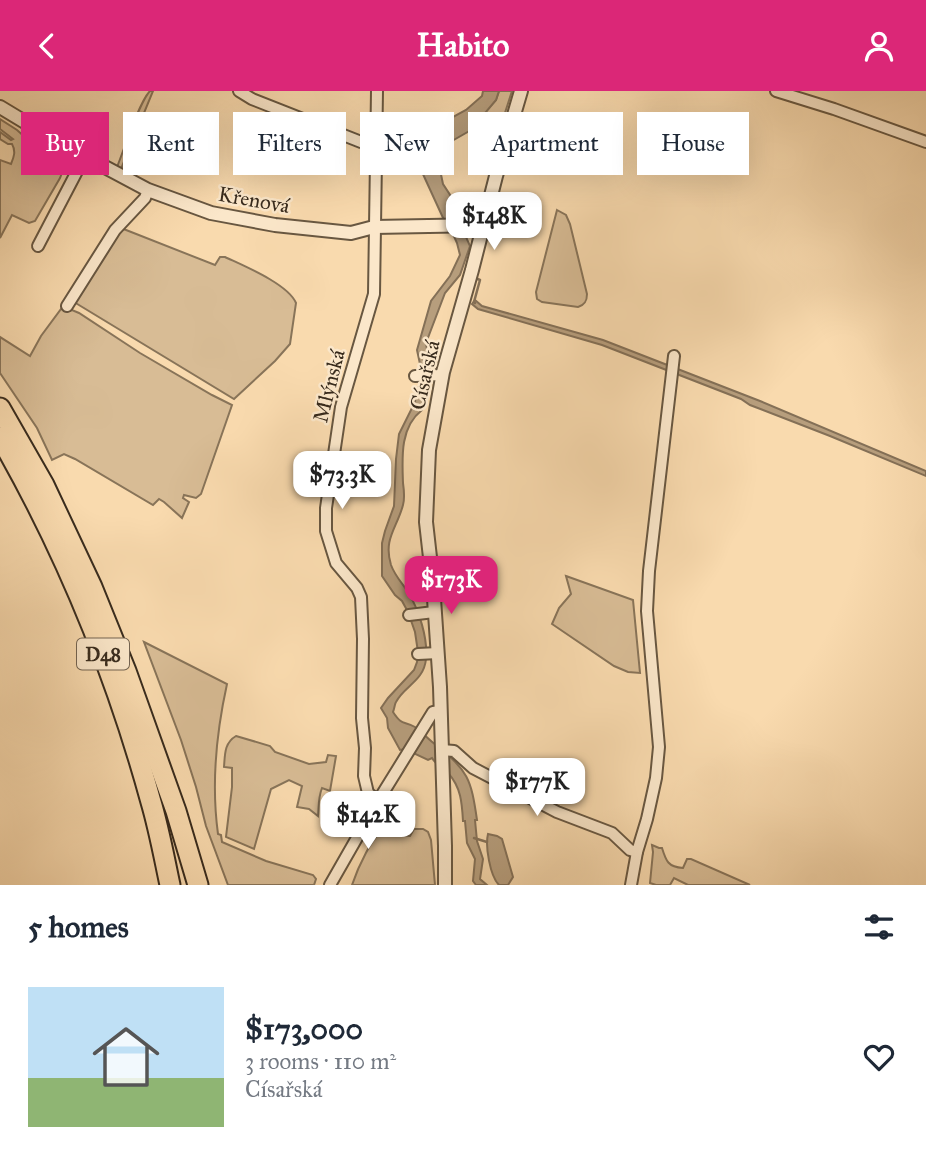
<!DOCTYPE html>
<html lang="en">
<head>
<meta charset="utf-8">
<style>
	:root { --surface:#fff; --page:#f2f2f3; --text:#1f2937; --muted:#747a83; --line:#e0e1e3; --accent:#db2777 }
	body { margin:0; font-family:"IM FELL Great Primer",serif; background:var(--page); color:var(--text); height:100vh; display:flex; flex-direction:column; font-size:26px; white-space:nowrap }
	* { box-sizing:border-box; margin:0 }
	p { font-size:23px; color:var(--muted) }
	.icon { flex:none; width:38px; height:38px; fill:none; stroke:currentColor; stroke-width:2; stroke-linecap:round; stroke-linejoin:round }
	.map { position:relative; height:794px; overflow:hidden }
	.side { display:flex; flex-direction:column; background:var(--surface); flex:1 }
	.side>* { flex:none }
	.guide { position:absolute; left:21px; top:21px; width:886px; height:63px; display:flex; gap:14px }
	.price { position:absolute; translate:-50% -60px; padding:0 16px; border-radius:14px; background:#fff; color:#222; font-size:23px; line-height:46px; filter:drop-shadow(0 2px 4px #0008) }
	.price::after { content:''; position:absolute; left:50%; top:42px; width:21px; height:16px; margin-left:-10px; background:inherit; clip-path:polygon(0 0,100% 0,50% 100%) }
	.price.selected { background:var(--accent); color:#fff }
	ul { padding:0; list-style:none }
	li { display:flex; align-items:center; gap:21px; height:175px; padding:0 28px }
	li+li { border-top:2px solid var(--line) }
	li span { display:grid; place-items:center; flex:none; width:196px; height:140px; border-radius:0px; color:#555 }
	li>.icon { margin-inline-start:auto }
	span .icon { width:84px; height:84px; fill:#fffc; stroke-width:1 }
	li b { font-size:30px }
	h2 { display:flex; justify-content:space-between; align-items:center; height:84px; padding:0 28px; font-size:30px }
	.pill { padding:0 24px; border-radius:0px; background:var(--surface); box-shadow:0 7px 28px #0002; font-size:24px; line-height:63px }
	.pill.selected { background:var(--accent); color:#fff }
	header { display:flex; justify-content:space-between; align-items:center; height:91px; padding:0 28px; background:var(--accent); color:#fff; font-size:32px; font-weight:800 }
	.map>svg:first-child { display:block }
</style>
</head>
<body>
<header><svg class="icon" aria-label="back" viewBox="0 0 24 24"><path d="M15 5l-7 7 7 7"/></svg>Habito<svg class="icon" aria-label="person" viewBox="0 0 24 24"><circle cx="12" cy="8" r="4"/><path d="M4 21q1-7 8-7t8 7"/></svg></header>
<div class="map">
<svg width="926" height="794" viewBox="0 0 926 794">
	<rect width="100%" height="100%" fill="#f9daae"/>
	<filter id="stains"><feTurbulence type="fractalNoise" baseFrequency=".00286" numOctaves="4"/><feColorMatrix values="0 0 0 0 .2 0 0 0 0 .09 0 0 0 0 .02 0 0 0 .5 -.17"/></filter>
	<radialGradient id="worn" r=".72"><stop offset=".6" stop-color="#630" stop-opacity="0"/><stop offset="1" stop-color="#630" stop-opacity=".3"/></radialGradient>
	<g fill="#d8bc95" stroke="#887459" stroke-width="2">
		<path d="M150 0H153L121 78 117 76C124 59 139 11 150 0Z"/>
		<polygon points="499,0 512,0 503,28 483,23 496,9"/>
		<path d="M0 28 17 39 26 47 33 48 59 63 65 74 60 87 35 130 29 132 12 124 0 147V69L11 73C14 66 16 60 12 53H8L0 48V41L11 49 13 48 0 38Z"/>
		<path d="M557 119 566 124 570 133 587 203C587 210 585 214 578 216L542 211 537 208 536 201Z"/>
		<path d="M121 137 215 174 220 166H225C244 175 288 193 296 212L290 253 275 270 234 308 74 211Z"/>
		<polygon points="64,214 67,220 72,219 79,222 140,262 212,304 232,314 201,403 196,407 184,404 183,407 189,411 182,427 164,411 159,408 153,414 75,368 64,363 52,369 37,337 0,282 0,246 30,265 41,245"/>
		<polygon points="566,485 633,509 640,582 628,581 614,575 552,533 559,517 571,503"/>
		<path d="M144 551 227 593C216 643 211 692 218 743L221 744 222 751 266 770 313 784 316 788 314 794H228L206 735 196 696 181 649Z"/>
		<path d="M236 645 270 655 275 661 309 673 326 671 328 664 336 665 330 700 322 697C318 707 319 715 318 725L309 718 297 716 302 695 289 689 271 698 254 758 226 746 232 696V677L224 676C225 664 224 652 236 645Z"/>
		<path d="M386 737C395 738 401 745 410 745L414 738H423L428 741 431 749 435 794H352C357 779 373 742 386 737Z"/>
		<path d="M652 754 659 757H662C666 770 668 776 683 777L687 768H691L750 794H688L674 787 670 794H656L650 792 653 761Z"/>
	</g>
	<g fill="#b79e7d" stroke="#847057" stroke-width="2">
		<path d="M483 0H499L496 9 471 39 452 50 439 61V74L443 93 456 113 462 137 470 155 460 184 445 202 426 252 429 271 422 319C400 336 402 366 403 392 404 399 405 407 403 414 397 437 383 448 391 474 395 485 402 492 408 501 419 519 428 547 426 568 424 590 404 595 396 611 395 612 394 619 393 621 403 636 403 629 415 636 422 641 429 649 436 654 468 680 471 687 477 729H475L477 750 483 768 480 788 487 794H476L473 790 475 768 467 752 465 730H463C462 712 461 696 448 682 442 676 436 674 432 667L428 669 405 658 400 659 388 637 387 627 381 617 388 607 414 579 417 571 418 561 415 541 408 521 402 510 395 504 382 485V452L385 440 394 415 396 368 399 343 415 311 416 301 423 287 417 259 431 210 450 185 460 164 457 152 452 141 456 137 444 129 422 81 424 52 440 33 466 19 482 5Z"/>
		<polygon points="475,209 482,215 603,249 760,310 926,380 926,385 830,345 750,314 741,308 602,254 478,218 472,213"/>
		<path d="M488 743 497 745 502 748 513 786 508 794H499C490 785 485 755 488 743Z"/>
	</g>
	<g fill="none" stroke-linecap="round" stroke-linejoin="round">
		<g stroke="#847057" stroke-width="2.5">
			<polyline points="473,186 480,189 474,211 475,212"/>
			<polyline points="474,747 487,751"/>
		</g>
		<defs>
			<g id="minor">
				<polyline points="239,0 252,8 361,51 375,54"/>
				<polyline points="377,0 374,203 341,316 326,417 326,440 336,472 357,497 361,506 363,548 362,627 365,657 364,685 368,702 378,710"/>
				<polyline points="776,0 834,18 926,51"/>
				<polyline points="38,155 85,65"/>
				<polyline points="67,215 115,139 145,107 148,99"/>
				<polyline points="415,285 443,284"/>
				<polyline points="409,524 434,521"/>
				<polyline points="418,563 438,562"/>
				<polyline points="442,659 454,660 473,677 557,721 612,742 630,759 637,761"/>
				<polyline points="330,794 378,710 433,621 441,620"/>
				<polyline points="631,794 637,761 647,728 656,687 659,656 647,520 649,480 674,265"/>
			</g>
			<g id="tertiary">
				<polyline points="0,16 58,51 148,99 211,122 275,134 351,142 374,136 483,134"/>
				<polyline points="445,794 445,755 440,596 433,493 426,431 429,359 443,281 472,179 496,85 521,0"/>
			</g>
			<g id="motorway">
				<polyline points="0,317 44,394 92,496 126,580 176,720 198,794"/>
				<path d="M0 346C66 461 116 583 151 711 159 738 164 766 170 794"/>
			</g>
		</defs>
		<use href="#minor" stroke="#685741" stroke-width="14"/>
		<use href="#tertiary" stroke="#685741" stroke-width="16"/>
		<use href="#motorway" stroke="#382b1d" stroke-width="23"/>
		<use href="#minor" stroke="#fbe7ca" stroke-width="10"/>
		<use href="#tertiary" stroke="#fbe7ca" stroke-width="12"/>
		<use href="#motorway" stroke="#f9daae" stroke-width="19"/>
	</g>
	<g text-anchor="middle" stroke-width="5" stroke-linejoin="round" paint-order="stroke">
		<rect fill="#fbe7ca" stroke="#726351" stroke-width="2" x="77" y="547.5" width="52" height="31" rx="5"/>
		<g font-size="19" font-weight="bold" fill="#382b1d">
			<text x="103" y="570">D48</text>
		</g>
		<g font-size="21" fill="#382b1d" stroke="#fbe7ca">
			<text transform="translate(254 109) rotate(10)" y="7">Křenová</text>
			<text transform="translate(425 284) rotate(-77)" y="7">Císařská</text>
			<text transform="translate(329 295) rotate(-76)" y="7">Mlýnská</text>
		</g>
	</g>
	<rect width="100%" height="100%" filter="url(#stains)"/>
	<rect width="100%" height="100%" fill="url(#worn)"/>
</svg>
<b class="price" style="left:494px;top:161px">$148K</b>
<b class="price" style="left:342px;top:420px">$73.3K</b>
<b class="price selected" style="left:451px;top:525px">$173K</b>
<b class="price" style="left:537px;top:727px">$177K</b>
<b class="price" style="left:368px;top:760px">$142K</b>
<div class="guide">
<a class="pill selected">Buy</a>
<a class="pill">Rent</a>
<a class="pill">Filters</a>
<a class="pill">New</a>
<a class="pill">Apartment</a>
<a class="pill">House</a>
</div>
</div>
<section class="side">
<h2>5 homes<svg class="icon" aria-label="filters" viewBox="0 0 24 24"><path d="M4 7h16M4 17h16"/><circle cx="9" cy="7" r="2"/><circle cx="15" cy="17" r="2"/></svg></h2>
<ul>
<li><span style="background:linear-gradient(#bfe0f5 65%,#8fb573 0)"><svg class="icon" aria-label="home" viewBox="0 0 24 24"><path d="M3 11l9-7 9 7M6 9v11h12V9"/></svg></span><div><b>$173,000</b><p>3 rooms · 110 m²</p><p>Císařská</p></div><svg class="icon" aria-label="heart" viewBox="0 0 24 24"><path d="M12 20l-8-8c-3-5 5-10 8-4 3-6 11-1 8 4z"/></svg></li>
</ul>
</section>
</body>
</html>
